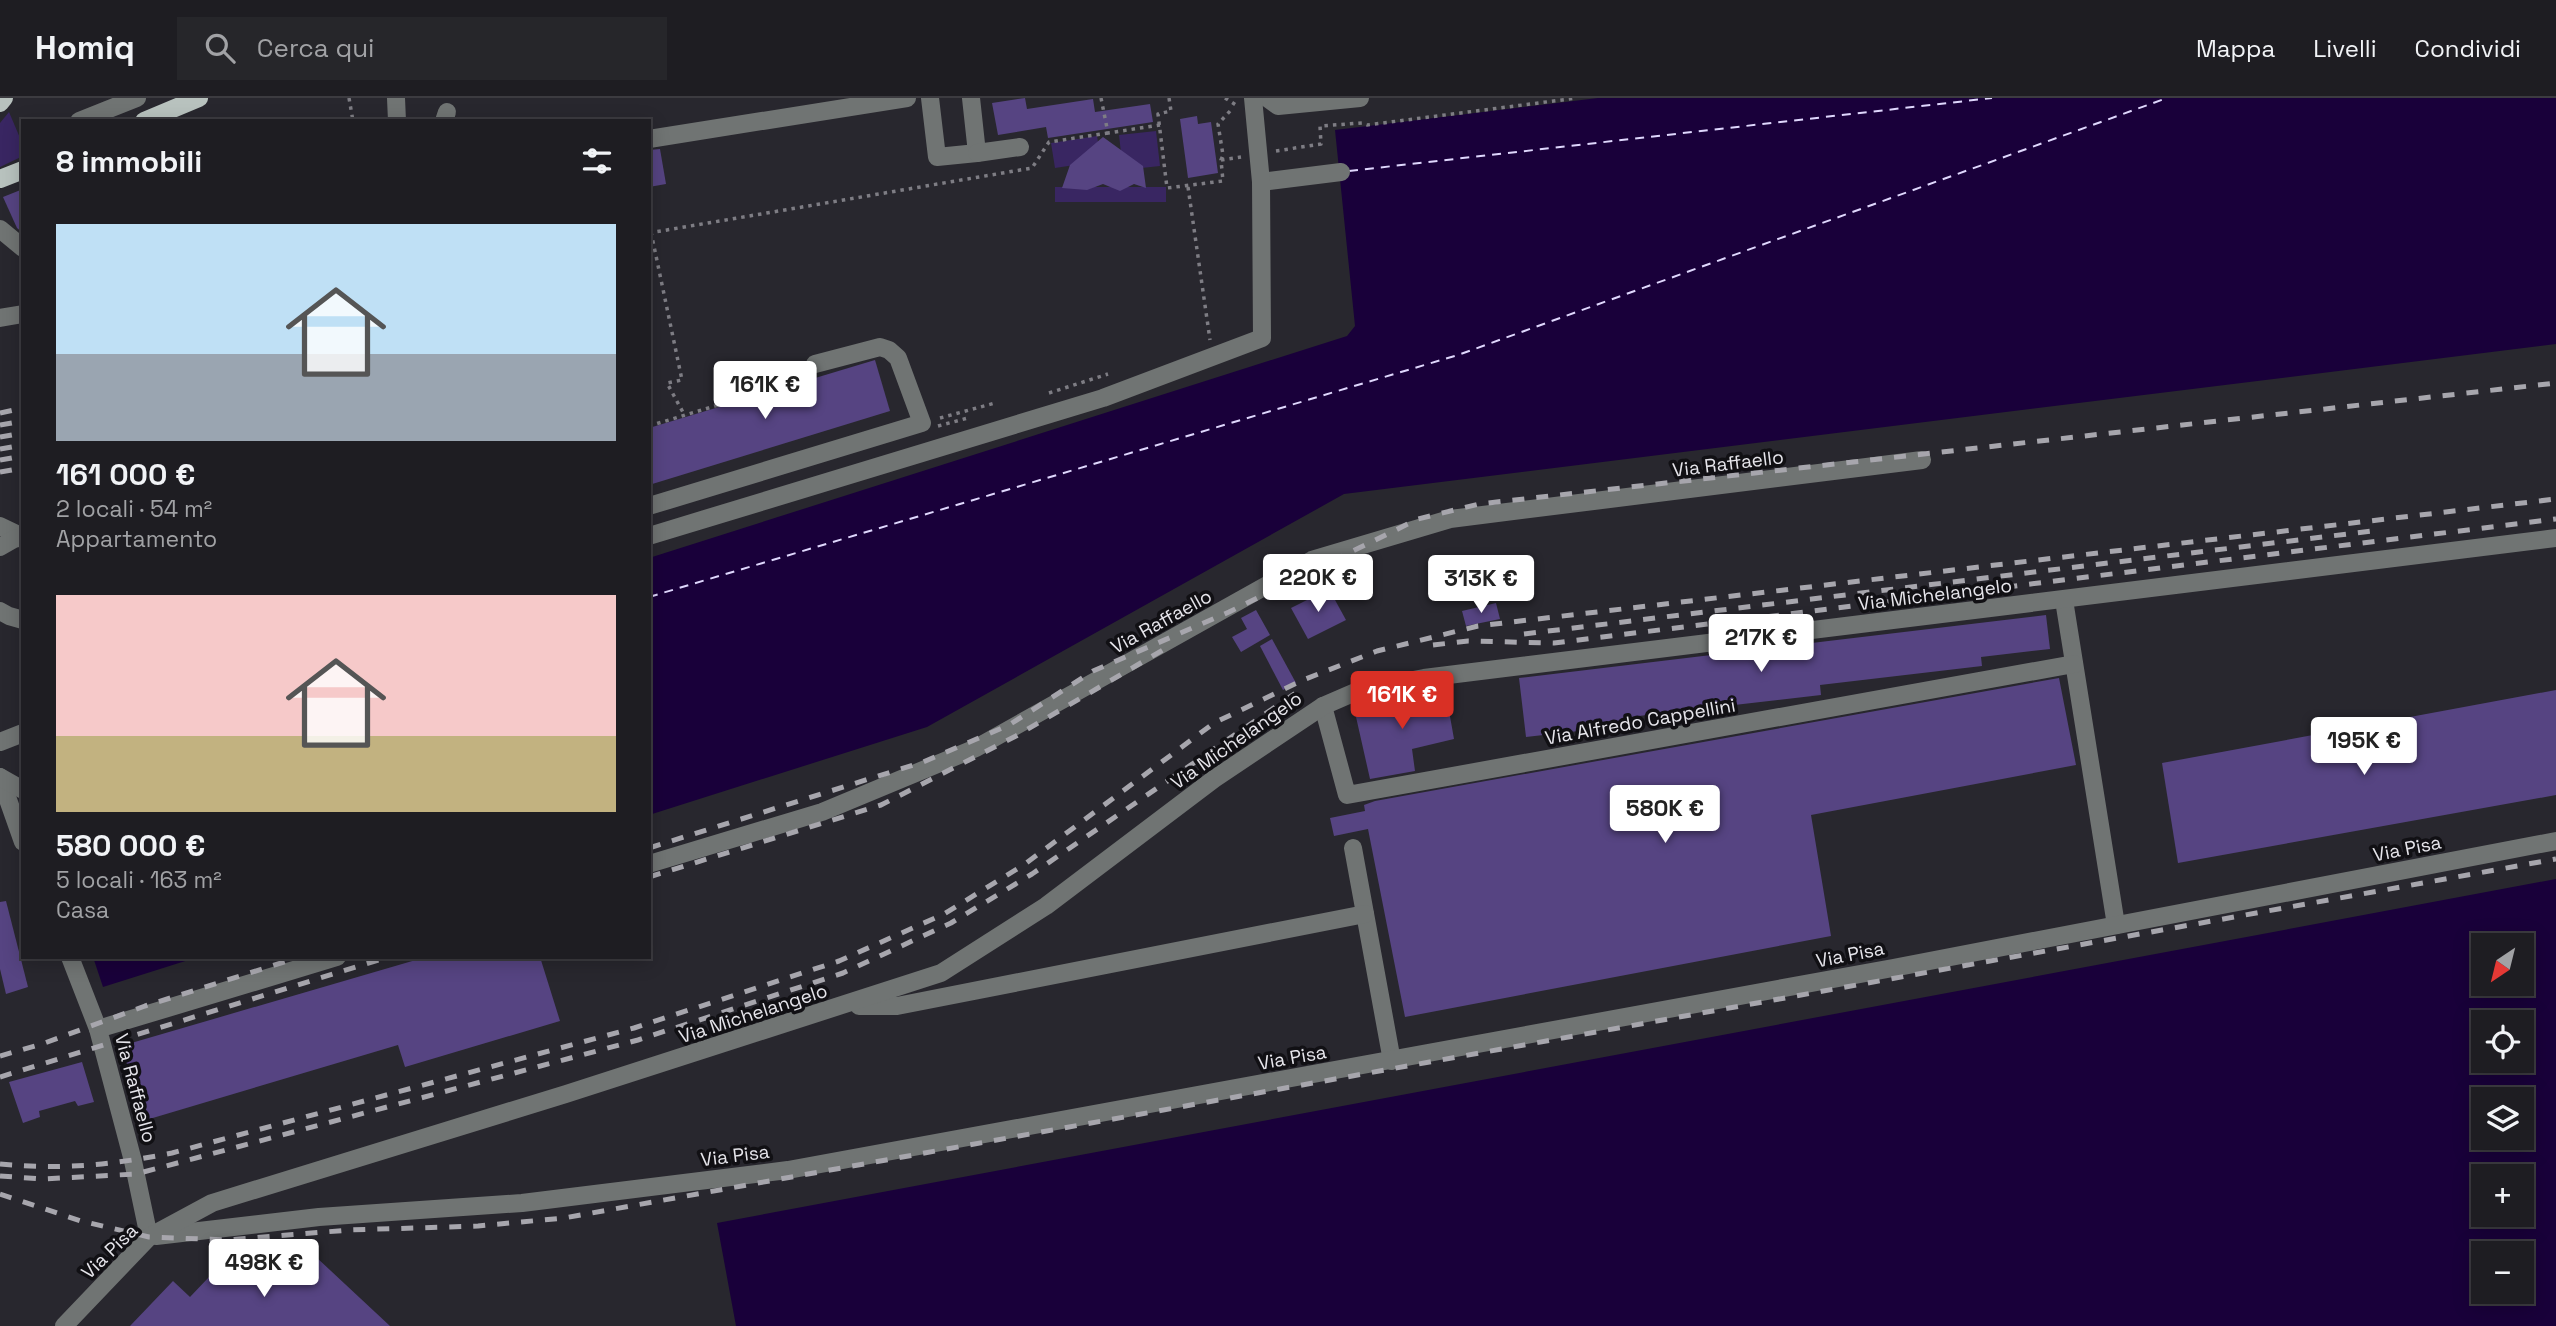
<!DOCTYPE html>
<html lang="it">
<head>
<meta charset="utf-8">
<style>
	:root { --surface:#1e1d22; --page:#26262a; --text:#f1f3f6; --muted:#a1a2a5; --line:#3c3b40; --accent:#d93025 }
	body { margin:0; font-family:"Space Grotesk",sans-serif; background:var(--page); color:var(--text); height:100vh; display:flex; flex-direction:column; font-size:26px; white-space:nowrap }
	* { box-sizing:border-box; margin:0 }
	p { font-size:23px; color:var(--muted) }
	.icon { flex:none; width:38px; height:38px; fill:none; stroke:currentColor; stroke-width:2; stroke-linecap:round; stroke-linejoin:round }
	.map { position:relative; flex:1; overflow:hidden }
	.side { position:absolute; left:21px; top:21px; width:630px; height:840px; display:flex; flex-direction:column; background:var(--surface); border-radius:0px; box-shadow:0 4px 18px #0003,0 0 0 2px var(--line) }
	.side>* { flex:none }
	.needle { width:46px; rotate:215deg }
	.controls { position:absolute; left:2471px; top:835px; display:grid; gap:14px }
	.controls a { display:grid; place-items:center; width:63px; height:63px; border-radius:0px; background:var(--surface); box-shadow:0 4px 18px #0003,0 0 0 2px var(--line); font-size:35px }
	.price { position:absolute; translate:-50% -60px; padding:0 16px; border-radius:7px; background:#fff; color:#222; font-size:23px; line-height:46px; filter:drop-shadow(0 2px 4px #0008) }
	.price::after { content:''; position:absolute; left:50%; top:42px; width:21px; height:16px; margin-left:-10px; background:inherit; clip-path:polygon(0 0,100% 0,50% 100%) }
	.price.active { background:var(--accent); color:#fff }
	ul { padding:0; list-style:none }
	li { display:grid; align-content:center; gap:14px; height:371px; padding:0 35px }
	li span { display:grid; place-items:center; height:217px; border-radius:0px; color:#555 }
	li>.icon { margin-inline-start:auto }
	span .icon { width:126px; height:126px; fill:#fffc; stroke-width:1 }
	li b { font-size:30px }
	h2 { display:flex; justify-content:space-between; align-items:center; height:84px; padding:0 35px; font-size:30px }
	header { display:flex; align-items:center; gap:42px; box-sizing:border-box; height:98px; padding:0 35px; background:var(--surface); border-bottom:2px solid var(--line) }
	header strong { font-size:33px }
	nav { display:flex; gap:38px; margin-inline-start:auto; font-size:24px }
	.search { width:490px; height:63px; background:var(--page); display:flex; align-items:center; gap:18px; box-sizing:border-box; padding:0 24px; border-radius:0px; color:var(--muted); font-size:26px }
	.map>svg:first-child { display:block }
</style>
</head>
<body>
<header>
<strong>Homiq</strong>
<div class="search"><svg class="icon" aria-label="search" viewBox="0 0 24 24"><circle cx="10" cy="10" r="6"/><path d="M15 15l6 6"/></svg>Cerca qui</div>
<nav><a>Mappa</a><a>Livelli</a><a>Condividi</a></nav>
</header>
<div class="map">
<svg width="2556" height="1228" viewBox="0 0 2556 1228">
	<rect width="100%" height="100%" fill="#28272e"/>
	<g fill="#392662">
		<polygon points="9,14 23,47 23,58 0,69 0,25"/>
		<polygon points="1156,33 1160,68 1123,72 1119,37"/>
		<polygon points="1097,38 1101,63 1055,70 1051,45"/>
		<rect x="1055" y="89" width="111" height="15"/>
	</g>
	<g fill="#19003a" fill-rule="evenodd">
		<polygon points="1598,0 2556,0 2556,246 1344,396 927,629 649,717 649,460 1347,238 1355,228 1335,32"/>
		<path d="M2556 781V1228H736L717 1125ZM2483 847H2522V886H2483ZM2483 924H2522V962H2483ZM2483 1001H2522V1040H2483ZM2483 1078H2522V1116H2483ZM2483 1155H2522V1194H2483Z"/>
		<polygon points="93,859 198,859 103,889"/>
	</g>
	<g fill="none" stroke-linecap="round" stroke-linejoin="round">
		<g stroke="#dfd7fd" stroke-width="2" stroke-dasharray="9 7" stroke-linecap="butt">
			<polyline points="1349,73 1992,0"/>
			<polyline points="649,499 1458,257 2167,0"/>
		</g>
	</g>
	<g fill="#564482">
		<polygon points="1025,0 1027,11 1093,1 1095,14 1150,6 1153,24 1048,40 1046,29 998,37 992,5"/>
		<polygon points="1197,18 1198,26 1211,24 1218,75 1188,80 1180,21"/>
		<polygon points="1103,39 1143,68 1146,90 1134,86 1120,93 1103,86 1087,92 1062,90 1070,67"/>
		<polygon points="660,51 666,86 649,89 649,52"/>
		<polygon points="23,91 23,135 17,130 3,99"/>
		<polygon points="875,262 890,313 649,387 649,330"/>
		<polygon points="1329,491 1346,522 1308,541 1291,510"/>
		<polygon points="1496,505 1500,521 1466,528 1462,513"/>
		<polygon points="1256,512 1270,537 1241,554 1232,539 1247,531 1241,520"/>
		<polygon points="2046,517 2050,551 1981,559 1982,568 1820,587 1821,597 1630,619 1631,627 1526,639 1519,580"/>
		<polygon points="1272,541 1296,585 1283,592 1260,548"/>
		<polygon points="2059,580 2076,667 1811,717 1831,838 1405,919 1368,731 1334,738 1330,720 1365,713 1364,707 1375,703"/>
		<polygon points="1445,590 1454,641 1412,651 1415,673 1370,681 1354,610"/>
		<polygon points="2556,592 2556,697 2178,765 2162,665"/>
		<polygon points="6,803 28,889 6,896 0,871 0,804"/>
		<polygon points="426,859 540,859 560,923 405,969 398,947 146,1022 121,948"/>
		<polygon points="82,964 94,1004 78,1008 75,1003 39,1013 40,1019 23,1025 9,984"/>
		<polygon points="301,1145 390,1228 130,1228 173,1183 190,1199 229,1158 261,1186"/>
	</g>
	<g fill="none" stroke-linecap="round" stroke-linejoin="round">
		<g stroke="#7e7d84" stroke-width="3.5" stroke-dasharray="3.5 5" stroke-linecap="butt">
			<polyline points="349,0 353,23"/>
			<polyline points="1101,0 1108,35 1160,27"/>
			<polyline points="1169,0 1171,13 1158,16 1167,90 1223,83 1221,62 1223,57 1218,26 1231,12"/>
			<polyline points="1225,0 1236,7"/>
			<polyline points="1276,53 1321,46 1320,28 1362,25 1367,27 1577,0"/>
			<polyline points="1221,62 1241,59"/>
			<polyline points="1188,89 1210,242"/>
			<polyline points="651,134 682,282 667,285 685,318"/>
			<polyline points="649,135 1032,70 1049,44 1108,35"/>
			<polyline points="1049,295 1108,276"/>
			<polyline points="940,320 995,305"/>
			<polyline points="649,328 804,281"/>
			<polyline points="938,328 968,320"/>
		</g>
		<g stroke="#707473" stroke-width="18">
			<polyline points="396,0 397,23"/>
			<polyline points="930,0 937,59 977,55 971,0"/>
			<polyline points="1267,0 1278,8 1360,0"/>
			<polyline points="79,23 137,0"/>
			<polyline points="444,23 447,14"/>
			<polyline points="649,41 907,0"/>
			<polyline points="977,55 1020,49"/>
			<polyline points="1261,84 1341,74"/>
			<polyline points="0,131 23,150"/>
			<polyline points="0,220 23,216"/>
			<polyline points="649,408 922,325 898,260 889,252 880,249 815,266"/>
			<polyline points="0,428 23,439"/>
			<polyline points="649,438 1103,300 1262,240 1261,84 1253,0"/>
			<polyline points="0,449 14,441 23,439"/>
			<polyline points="2064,502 2116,827"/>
			<polyline points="0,513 9,518 23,522"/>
			<polyline points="1323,608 1347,697 2074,566"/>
			<polyline points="0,644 23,635"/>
			<polyline points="0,679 23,744"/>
			<polyline points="0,679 23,692"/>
			<polyline points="1353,750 1392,963"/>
			<polyline points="649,766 822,714 976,650 1312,462 1450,421 1922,362"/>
			<polyline points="70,859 98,931"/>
			<polyline points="859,908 897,908 1365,816"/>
			<polyline points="156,1138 319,1119 522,1105 788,1072 1893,870 2556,743"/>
			<polyline points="149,1139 133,1063 98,931 337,859"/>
			<polyline points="64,1228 149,1139 212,1105 566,996 941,875 1046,808 1214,681 1323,608 1360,592 1424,580 2556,440"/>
		</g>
		<g stroke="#b8c2be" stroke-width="18">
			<polyline points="0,5 4,0"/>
			<polyline points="144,23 199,0"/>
			<polyline points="0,81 23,72"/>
		</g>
		<g stroke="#a7a6ad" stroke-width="5" stroke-dasharray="12 12" stroke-linecap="butt">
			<polyline points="0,315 23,310"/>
			<polyline points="0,327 23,323"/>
			<polyline points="0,339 23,335"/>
			<polyline points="0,351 23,347"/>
			<polyline points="0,362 23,358"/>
			<polyline points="0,374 23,370"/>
			<polyline points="1524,536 2372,433"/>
			<polyline points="1433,547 1468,543 1554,545 2556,421"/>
			<polyline points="649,750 923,664 1009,627 1093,573 1229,514 1418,421 1479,406 2556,285"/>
			<polyline points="649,779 881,707 1016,638 1168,549"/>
			<polyline points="0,958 42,946 145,908 300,859"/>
			<polyline points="0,979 388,859"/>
			<path d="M0 1066C62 1072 111 1067 172 1055L634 930 839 863 944 816 1025 766 1214 625 1303 582 1377 553 1478 528 2556 401"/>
			<polyline points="0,1078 43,1081 136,1076 638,942 843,875 951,825 1032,776 1300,592"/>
			<polyline points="0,1096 81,1123 149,1139 228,1142 349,1132 478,1128 564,1120 2556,761"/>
		</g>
	</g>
	<g text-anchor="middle" stroke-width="7" stroke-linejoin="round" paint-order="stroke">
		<g font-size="19" fill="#e6e5eb" stroke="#111014">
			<text transform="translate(1728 365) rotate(-7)" y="7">Via Raffaello</text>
			<text transform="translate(1935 496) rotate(-7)" y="7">Via Michelangelo</text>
			<text transform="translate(1161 523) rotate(-29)" y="7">Via Raffaello</text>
			<text transform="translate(1640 623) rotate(-10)" y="7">Via Alfredo Cappellini</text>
			<text transform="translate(1236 642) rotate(-35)" y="7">Via Michelangelo</text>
			<text transform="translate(2407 750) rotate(-11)" y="7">Via Pisa</text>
			<text transform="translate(1850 856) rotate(-11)" y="7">Via Pisa</text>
			<text transform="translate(753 915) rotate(-18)" y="7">Via Michelangelo</text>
			<text transform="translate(1292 959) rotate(-10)" y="7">Via Pisa</text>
			<text transform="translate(136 990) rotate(75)" y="7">Via Raffaello</text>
			<text transform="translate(735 1057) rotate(-7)" y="7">Via Pisa</text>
			<text transform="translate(109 1153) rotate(-44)" y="7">Via Pisa</text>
		</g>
	</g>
</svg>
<div class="controls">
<a><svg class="needle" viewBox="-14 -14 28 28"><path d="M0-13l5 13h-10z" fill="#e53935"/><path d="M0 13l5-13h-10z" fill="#a1a2a5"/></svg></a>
<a><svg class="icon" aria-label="locate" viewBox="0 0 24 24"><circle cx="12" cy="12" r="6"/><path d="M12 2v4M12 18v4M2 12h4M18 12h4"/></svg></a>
<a><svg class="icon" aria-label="layers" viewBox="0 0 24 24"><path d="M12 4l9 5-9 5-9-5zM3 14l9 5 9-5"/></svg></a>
<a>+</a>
<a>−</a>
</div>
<b class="price" style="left:765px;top:323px">161K €</b>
<b class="price" style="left:1318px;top:516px">220K €</b>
<b class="price" style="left:1481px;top:517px">313K €</b>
<b class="price" style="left:1761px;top:576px">217K €</b>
<b class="price active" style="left:1402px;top:633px">161K €</b>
<b class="price" style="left:2364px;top:679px">195K €</b>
<b class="price" style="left:1665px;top:747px">580K €</b>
<b class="price" style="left:264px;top:1201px">498K €</b>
<section class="side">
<h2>8 immobili<svg class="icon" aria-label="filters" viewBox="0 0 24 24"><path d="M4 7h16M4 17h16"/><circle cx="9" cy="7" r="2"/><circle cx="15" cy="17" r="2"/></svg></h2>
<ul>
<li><span style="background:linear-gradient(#bfe0f5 60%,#9aa5b1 0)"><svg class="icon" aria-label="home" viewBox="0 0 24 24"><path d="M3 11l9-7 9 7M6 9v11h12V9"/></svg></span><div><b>161 000 €</b><p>2 locali · 54 m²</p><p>Appartamento</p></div></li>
<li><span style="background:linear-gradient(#f6c9c9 65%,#c2b280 0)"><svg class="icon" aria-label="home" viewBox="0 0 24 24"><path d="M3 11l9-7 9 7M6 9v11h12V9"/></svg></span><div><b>580 000 €</b><p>5 locali · 163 m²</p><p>Casa</p></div></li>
</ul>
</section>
</div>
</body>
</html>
